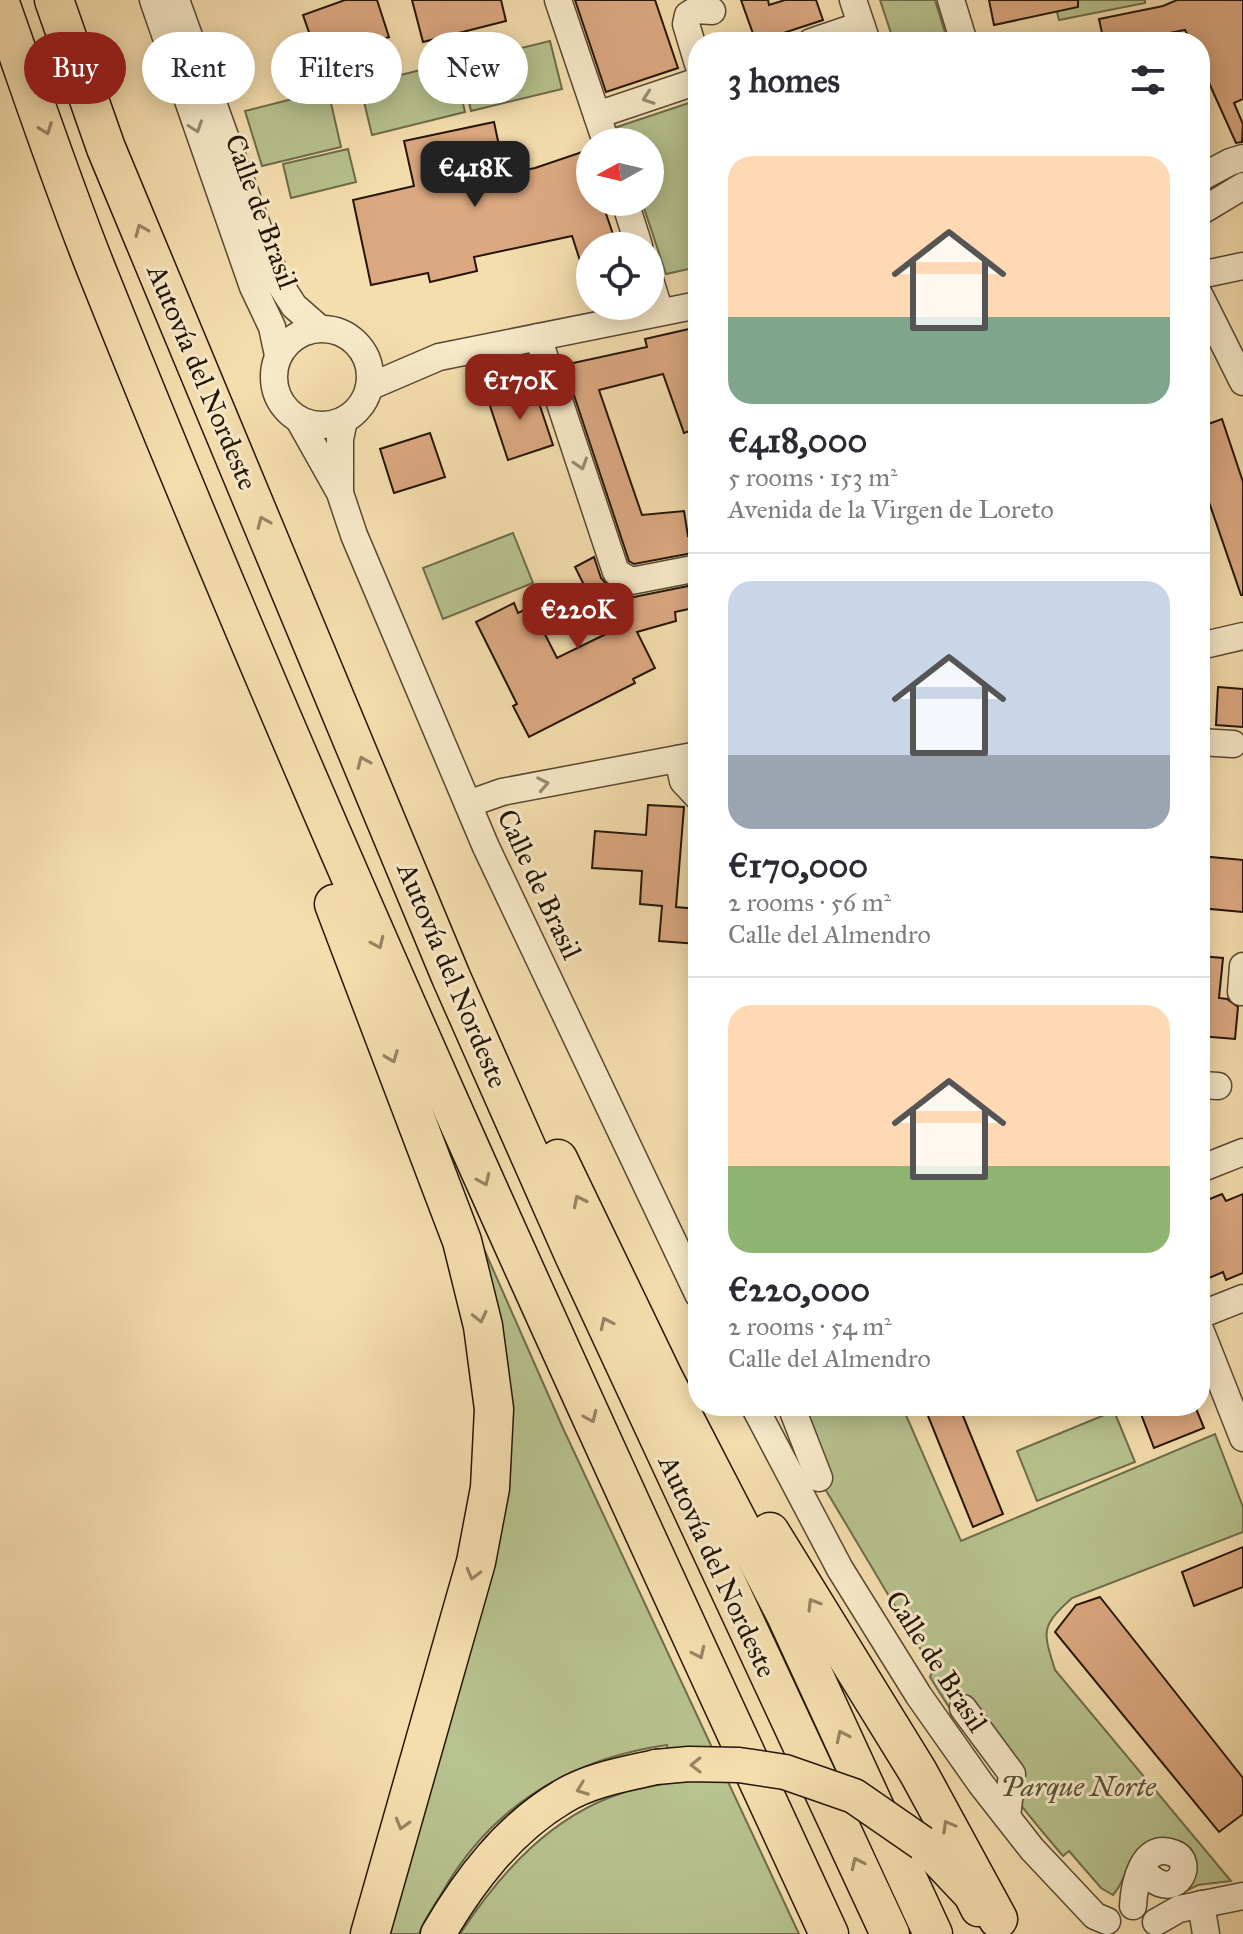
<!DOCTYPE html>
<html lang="en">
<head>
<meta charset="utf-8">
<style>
	:root { --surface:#fff; --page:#f7f7f7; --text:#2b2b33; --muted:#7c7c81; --line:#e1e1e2; --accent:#8f2418 }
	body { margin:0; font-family:"IM FELL Great Primer",serif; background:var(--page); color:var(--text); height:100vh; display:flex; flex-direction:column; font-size:30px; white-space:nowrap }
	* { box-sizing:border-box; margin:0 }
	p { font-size:26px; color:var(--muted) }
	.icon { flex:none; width:44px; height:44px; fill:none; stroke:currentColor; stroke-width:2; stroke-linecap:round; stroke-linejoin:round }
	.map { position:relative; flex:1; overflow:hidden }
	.panel { position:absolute; left:688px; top:32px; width:522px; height:1384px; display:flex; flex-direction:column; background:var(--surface); border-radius:32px; box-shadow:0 4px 20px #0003 }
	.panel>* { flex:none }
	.banner { position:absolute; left:24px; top:32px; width:544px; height:72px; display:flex; gap:16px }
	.needle { width:52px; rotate:262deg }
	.tools { position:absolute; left:576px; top:128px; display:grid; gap:16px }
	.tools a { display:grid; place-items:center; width:88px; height:88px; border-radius:50%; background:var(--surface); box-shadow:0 4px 20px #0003; font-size:40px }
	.price { position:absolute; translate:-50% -68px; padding:0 18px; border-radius:16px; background:var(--accent); color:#fff; font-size:26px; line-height:52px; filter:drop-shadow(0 2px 4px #0008) }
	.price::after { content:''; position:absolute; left:50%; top:48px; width:24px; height:18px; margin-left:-12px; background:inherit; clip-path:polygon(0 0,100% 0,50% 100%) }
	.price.on { background:#222; color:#fff }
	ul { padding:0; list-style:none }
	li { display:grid; align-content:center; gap:16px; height:424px; padding:0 40px }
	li+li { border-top:2px solid var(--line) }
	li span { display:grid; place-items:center; height:248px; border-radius:24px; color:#555 }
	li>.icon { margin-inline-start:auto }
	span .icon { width:144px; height:144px; fill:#fffc; stroke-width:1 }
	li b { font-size:34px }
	h2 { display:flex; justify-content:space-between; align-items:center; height:96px; padding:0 40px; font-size:34px }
	.chip { padding:0 28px; border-radius:36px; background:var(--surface); box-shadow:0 4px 20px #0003; font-size:28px; line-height:72px }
	.chip.on { background:var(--accent); color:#fff }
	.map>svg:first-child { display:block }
</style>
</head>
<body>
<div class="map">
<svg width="1243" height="1934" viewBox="0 0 1243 1934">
	<rect width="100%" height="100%" fill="#f5deae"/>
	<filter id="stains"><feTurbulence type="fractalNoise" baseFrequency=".0025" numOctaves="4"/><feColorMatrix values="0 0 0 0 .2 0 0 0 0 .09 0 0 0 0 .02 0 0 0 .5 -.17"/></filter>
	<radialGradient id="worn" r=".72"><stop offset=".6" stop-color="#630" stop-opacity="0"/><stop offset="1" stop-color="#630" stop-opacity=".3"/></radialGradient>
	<g fill="#b7c28e" stroke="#6e6c4b" stroke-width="2">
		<polygon points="880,0 935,0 948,42 894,42"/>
		<polygon points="1054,0 1145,0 1145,3 1059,20"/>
		<polygon points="550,41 562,89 471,111 460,63"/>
		<polygon points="453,62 465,112 372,135 360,85"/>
		<polygon points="328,90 341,147 262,166 245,111"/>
		<polygon points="698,100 698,267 666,274 642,202 650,202 650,142 622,142 617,127"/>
		<polygon points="348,149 356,182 291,198 283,164"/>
		<polygon points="513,533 533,583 443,619 423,568"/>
		<path d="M469 1215 562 1426 799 1934H460C500 1873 551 1816 622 1793 638 1788 655 1786 672 1782L667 1745C570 1759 493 1805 443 1891 435 1905 424 1919 419 1934H383L494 1537Z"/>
		<path d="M799 1406H902L961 1541 1215 1434 1243 1507V1532L1072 1598C1040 1627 1043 1631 1055 1670L1231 1881 1198 1885 1188 1890C1210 1856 1177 1823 1143 1848 1125 1861 1127 1880 1113 1895L1101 1888 1069 1851 1063 1856C1015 1800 968 1740 930 1677L933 1670 824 1487Z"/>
		<polygon points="1114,1411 1135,1462 1037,1501 1017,1451"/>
	</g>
	<g fill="#dca881" stroke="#241608" stroke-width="2">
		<polygon points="345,0 377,0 389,37 319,61 303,15"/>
		<polygon points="412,0 501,0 506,21 423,42"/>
		<polygon points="575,0 655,0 678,68 606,92"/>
		<polygon points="741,0 768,0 769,5 785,0 816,0 823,20 756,42"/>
		<polygon points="989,0 1078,0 1078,7 994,25"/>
		<polygon points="1177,0 1243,0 1243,99 1234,103 1243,124 1242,142 1236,143 1200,63 1200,42 1191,42 1185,30 1139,39 1140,42 1104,42 1099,19 1163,6"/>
		<polygon points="494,122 505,174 535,168 585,151 590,167 590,202 602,202 617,246 590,246 590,282 587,282 572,236 474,257 477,271 430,282 428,273 371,285 353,200 414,186 404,141"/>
		<polygon points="689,329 698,355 698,428 684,433 663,374 599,390 642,515 684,511 688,536 698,534 698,552 634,564 629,561 564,365 647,347 645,339"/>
		<polygon points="533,385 553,445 508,460 488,400"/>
		<polygon points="1222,419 1243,482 1243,595 1241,595 1200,476 1200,427"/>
		<polygon points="430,433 445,477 394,493 380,449"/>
		<polygon points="594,557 601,578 608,586 623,595 634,597 698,584 698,607 675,612 676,621 637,632 655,668 633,679 635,683 529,737 513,706 517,704 476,622 514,603 518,613 531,607 557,658 608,633 575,567"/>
		<polygon points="1218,687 1243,689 1243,727 1216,725"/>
		<polygon points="648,805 684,807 676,907 698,909 698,944 659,941 662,906 640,904 642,871 592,868 595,831 646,835"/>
		<polygon points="1200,856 1243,860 1243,912 1200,908"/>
		<polygon points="1200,956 1223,958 1219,998 1227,999 1238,1007 1235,1039 1200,1036"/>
		<polygon points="1222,1194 1226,1201 1243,1194 1243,1273 1226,1280 1223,1272 1209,1278 1200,1256 1200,1203"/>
		<polygon points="924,1406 959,1406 1003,1514 973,1527"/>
		<polygon points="1138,1406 1195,1406 1204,1428 1154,1448"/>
		<polygon points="1243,1547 1243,1587 1194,1606 1182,1572"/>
		<polygon points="1100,1597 1243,1778 1243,1814 1219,1832 1055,1632 1076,1605"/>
	</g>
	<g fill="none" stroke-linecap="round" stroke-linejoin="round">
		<defs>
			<g id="minor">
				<polyline points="153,0 253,287 272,327 278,355"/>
				<polyline points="176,0 276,278 294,306 319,328"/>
				<polyline points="558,0 606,142"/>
				<polyline points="853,0 867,42"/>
				<polyline points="951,0 964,42"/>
				<polyline points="811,42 861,25"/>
				<polyline points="698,64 686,24 688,15 696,10 712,11"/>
				<polyline points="597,115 698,81"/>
				<polyline points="1200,178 1230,162 1243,158"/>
				<polyline points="625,202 639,246"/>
				<polyline points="1200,212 1243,186"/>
				<polyline points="1200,275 1243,266"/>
				<polyline points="650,280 660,312"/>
				<polyline points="1200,296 1243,382"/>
				<circle cx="322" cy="377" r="48"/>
				<polyline points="538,337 616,572 631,581 698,568"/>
				<polyline points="369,387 439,357 698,305"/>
				<polyline points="299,420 340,493 354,535 486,847 698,1294"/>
				<polyline points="340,489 340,439 344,420"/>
				<polyline points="1200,646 1243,636"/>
				<polyline points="1200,742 1233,744"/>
				<polyline points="678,759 683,781 698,797"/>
				<polyline points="468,804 502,792 698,755"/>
				<polyline points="1241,992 1243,966"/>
				<polyline points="1200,1085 1218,1086"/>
				<polyline points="1200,1169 1243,1152"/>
				<polyline points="1200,1315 1243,1298"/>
				<polyline points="1200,1329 1243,1438"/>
				<polyline points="754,1406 840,1569 919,1696 981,1784 1032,1849 1095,1916 1107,1921"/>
				<polyline points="791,1406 819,1478"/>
				<polyline points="963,1708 1012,1774 1007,1817"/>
				<polyline points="1201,1904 1206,1934"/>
				<path d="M1133 1906C1134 1886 1142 1841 1173 1853 1196 1861 1178 1900 1151 1878"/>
				<polyline points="1156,1922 1179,1909 1243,1896"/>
			</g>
			<g id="major">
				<polyline points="922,1843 971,1895 978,1909"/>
				<path d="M438 1934C469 1881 508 1829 562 1797 589 1780 625 1774 656 1767"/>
			</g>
			<g id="highway">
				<polyline points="54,0 106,148 451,977 574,1255 890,1934"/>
				<path d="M0 3C33 96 64 190 101 281 325 840 576 1388 829 1934"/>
				<polyline points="334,904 462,1241 483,1326 494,1409 490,1488 476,1562 370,1934"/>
				<polyline points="558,1159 664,1379 786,1615 933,1934"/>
				<polyline points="770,1532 918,1772 998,1919"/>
			</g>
		</defs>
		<use href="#minor" stroke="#584832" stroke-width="29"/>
		<use href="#major" stroke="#241608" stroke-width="37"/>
		<use href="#highway" stroke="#241608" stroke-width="41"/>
		<use href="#minor" stroke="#f8eaca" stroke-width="26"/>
		<use href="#major" stroke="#f5deae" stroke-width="34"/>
		<use href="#highway" stroke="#f5deae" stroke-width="38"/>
		<defs>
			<polyline id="major-bridge" points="656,1767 689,1764 739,1765 785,1772 854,1796 922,1843"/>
		</defs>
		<use href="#major-bridge" stroke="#241608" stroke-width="37" stroke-linecap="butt"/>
		<use href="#major-bridge" stroke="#f5deae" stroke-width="34"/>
	</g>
	<defs><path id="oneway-chevron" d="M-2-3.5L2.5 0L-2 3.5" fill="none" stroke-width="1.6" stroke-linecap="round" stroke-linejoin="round" transform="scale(2)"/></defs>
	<g stroke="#998b73">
		<use href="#oneway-chevron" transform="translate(648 98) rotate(161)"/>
		<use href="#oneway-chevron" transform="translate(196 127) rotate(71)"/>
		<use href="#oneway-chevron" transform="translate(581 464) rotate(72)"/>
		<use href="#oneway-chevron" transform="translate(543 784) rotate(-11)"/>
	</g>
	<g stroke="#978463">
		<use href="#oneway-chevron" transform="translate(46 129) rotate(70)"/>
		<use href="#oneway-chevron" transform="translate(141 230) rotate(-113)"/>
		<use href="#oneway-chevron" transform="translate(263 522) rotate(-113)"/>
		<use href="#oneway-chevron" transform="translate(363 762) rotate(-113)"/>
		<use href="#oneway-chevron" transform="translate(378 943) rotate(66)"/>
		<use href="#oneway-chevron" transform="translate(392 1057) rotate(69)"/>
		<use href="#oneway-chevron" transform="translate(484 1180) rotate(66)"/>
		<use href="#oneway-chevron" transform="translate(579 1201) rotate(-116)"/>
		<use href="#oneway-chevron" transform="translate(480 1317) rotate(77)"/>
		<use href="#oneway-chevron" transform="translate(606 1323) rotate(-115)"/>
		<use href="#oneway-chevron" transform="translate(591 1417) rotate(66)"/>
		<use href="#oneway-chevron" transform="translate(473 1574) rotate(105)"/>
		<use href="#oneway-chevron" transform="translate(813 1604) rotate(-121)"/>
		<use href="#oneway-chevron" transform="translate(699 1653) rotate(65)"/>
		<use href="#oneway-chevron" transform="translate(842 1736) rotate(-115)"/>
		<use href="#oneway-chevron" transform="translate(696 1765) rotate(179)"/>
		<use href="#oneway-chevron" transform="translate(582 1789) rotate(159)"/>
		<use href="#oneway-chevron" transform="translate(402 1824) rotate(106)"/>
		<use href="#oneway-chevron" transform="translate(948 1826) rotate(-119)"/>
		<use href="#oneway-chevron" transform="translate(857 1863) rotate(-115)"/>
	</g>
	<g text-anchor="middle" stroke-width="6" stroke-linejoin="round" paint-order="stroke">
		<g font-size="28" fill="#241608" stroke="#f8eaca">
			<text transform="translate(262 211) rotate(70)" y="10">Calle de Brasil</text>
			<text transform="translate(203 377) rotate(67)" y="10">Autovía del Nordeste</text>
			<text transform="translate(540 884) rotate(65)" y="10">Calle de Brasil</text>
			<text transform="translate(453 975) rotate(67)" y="10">Autovía del Nordeste</text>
			<text transform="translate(718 1566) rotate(65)" y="10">Autovía del Nordeste</text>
			<text transform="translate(937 1661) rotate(57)" y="10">Calle de Brasil</text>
		</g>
		<g font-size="28" font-style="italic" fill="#575237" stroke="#f8eaca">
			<text x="1078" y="1796">Parque Norte</text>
		</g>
	</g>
	<rect width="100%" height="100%" filter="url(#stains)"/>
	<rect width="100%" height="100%" fill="url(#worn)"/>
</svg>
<div class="tools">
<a><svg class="needle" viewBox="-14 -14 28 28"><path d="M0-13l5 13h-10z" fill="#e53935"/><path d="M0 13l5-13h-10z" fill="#7c7c81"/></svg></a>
<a><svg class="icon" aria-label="locate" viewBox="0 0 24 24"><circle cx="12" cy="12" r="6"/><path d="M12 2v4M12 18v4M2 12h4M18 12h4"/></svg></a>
</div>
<b class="price on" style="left:475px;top:209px">€418K</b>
<b class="price" style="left:520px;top:422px">€170K</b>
<b class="price" style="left:578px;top:651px">€220K</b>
<div class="banner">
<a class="chip on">Buy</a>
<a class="chip">Rent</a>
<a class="chip">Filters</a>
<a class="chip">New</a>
</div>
<section class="panel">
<h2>3 homes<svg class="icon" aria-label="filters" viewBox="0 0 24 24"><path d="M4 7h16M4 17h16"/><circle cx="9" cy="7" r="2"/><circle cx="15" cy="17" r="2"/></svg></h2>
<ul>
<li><span style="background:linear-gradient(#ffd9b3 65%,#7fa58c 0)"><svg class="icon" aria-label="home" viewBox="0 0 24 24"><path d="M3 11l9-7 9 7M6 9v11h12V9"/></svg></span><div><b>€418,000</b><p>5 rooms · 153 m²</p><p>Avenida de la Virgen de Loreto</p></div></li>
<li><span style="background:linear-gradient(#c9d6e8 70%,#9aa5b1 0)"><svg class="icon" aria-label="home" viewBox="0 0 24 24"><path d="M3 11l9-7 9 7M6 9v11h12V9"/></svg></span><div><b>€170,000</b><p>2 rooms · 56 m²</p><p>Calle del Almendro</p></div></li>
<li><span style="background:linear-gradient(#ffd9b3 65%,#8fb573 0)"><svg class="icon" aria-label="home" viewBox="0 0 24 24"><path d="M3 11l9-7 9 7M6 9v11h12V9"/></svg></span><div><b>€220,000</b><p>2 rooms · 54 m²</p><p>Calle del Almendro</p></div></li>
</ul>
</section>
</div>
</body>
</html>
